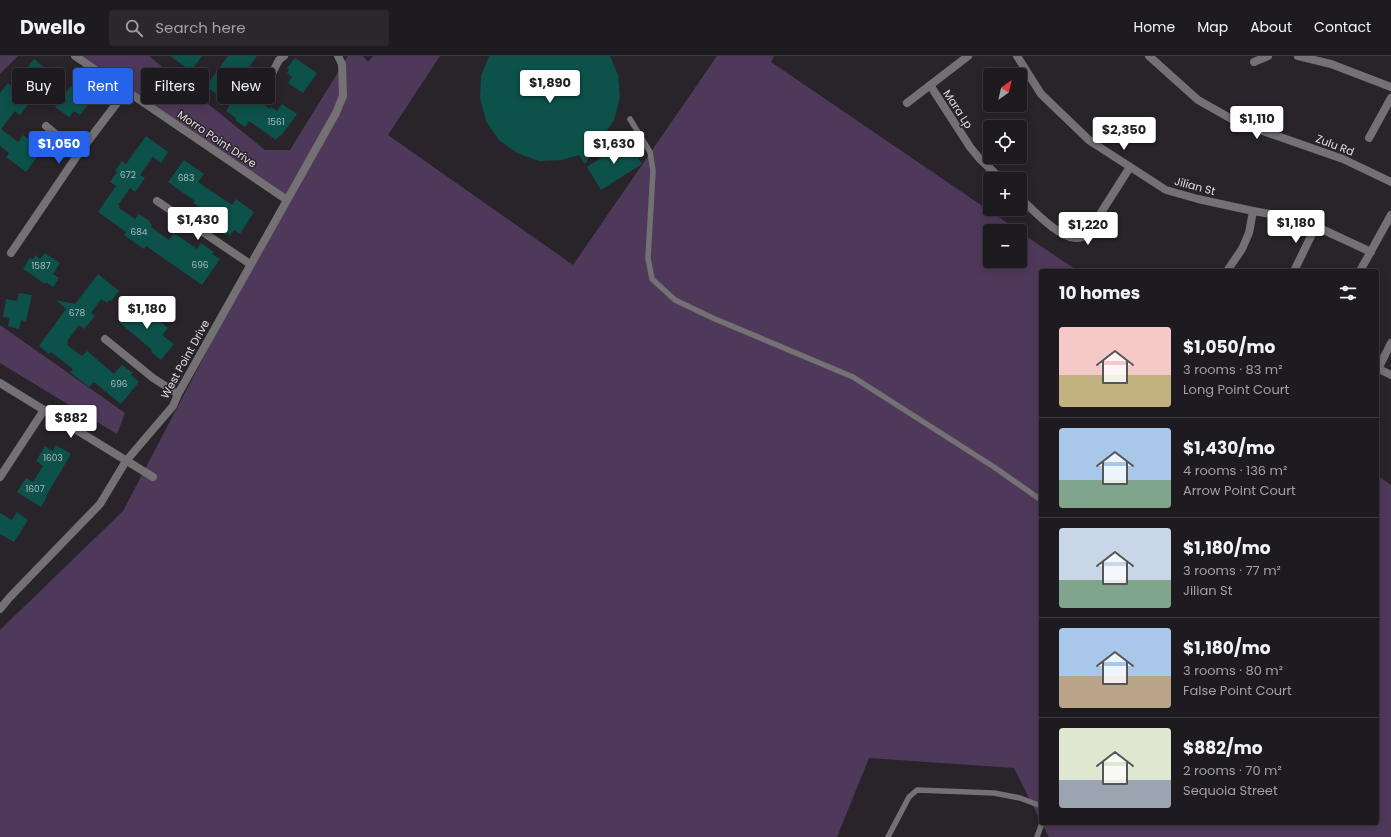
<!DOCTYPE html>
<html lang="en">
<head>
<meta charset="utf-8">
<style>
	:root { --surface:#1e1b20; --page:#2b282d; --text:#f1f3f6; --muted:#a1a1a5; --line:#3c393e; --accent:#2563eb }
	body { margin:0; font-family:Poppins,sans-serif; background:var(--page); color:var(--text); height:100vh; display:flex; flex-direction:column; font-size:15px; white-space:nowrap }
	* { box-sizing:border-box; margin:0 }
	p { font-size:13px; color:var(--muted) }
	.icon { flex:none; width:22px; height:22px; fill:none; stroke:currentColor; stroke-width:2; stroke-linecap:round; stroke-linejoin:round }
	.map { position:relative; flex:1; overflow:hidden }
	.details { position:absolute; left:1039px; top:213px; width:340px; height:556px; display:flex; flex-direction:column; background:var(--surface); border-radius:4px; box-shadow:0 2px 10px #0003,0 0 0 1px var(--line) }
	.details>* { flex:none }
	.banner { position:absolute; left:12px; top:12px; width:380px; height:36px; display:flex; gap:8px }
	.needle { width:26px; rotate:34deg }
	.tools { position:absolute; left:983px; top:12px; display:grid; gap:8px }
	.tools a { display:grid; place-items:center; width:44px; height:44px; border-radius:4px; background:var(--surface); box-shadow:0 2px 10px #0003,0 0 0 1px var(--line); font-size:20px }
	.price { position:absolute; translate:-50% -34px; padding:0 9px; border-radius:4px; background:#fff; color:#222; font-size:13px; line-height:26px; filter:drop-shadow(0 1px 2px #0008) }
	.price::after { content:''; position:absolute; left:50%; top:24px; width:12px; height:9px; margin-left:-6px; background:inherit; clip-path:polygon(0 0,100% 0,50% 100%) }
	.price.selected { background:var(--accent); color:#fff }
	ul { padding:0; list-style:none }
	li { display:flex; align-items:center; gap:12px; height:100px; padding:0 20px }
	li+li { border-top:1px solid var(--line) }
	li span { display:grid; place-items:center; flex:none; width:112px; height:80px; border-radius:4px; color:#555 }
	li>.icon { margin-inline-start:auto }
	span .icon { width:48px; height:48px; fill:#fffc; stroke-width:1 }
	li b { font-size:17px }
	h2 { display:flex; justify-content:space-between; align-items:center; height:48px; padding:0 20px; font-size:17px }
	.pill { padding:0 14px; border-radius:4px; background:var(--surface); box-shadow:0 2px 10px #0003,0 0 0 1px var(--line); font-size:14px; line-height:36px }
	.pill.selected { background:var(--accent); color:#fff }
	header { display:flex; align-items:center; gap:24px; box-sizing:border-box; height:56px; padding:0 20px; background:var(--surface); border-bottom:1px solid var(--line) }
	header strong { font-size:19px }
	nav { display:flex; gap:22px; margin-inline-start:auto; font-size:14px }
	.search { width:280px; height:36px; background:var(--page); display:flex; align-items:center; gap:10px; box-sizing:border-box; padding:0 14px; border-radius:4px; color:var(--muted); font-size:15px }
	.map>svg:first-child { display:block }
</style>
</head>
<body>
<header>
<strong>Dwello</strong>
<div class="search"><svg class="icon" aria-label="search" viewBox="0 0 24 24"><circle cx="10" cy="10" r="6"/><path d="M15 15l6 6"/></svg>Search here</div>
<nav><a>Home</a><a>Map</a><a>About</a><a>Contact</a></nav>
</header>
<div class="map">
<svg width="1391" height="781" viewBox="0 0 1391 781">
	<rect width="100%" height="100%" fill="#28242a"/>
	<g fill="#4f395b">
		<polygon points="0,0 18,0 0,18"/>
		<polygon points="74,0 149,0 265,94 290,94 348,0 363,0 368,6 373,0 440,0 388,79 573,209 717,0 774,0 771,6 1019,175 990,175 990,205 1020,205 1020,176 1078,215 1041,215 1041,766 1014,712 869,702 837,781 0,781 0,574 123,455 286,144"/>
		<polygon points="0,269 125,357 117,378 0,307"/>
		<polygon points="1377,419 1391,429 1391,781 1049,781 1042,767 1377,767"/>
	</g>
	<g fill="#0d514b">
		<polygon points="170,0 202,0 191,15"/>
		<polygon points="228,0 257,0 245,17 238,12 226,27 228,29 227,31 244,44 248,38 270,53 271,51 277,55 282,48 297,58 281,80 280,79 276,84 249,65 245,71 235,64 236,62 226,55 230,49 206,30"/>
		<polygon points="489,0 610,0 618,19 620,42 614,64 585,108 579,99 562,104 539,105 517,97 499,84 486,65 480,42 481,20"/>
		<polygon points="295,2 317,17 303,37 288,27 292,21 287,17 289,14 287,12"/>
		<polygon points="34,3 55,20 44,34 41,32 20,59 15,55 1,73 18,86 23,79 37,90 32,97 37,101 26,116 6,101 9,97 0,90 0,37 8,27 12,31"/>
		<polygon points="71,30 91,45 80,59 74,55 69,61 55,51"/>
		<polygon points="146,80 168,96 161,107 153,101 140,119 145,122 135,136 130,132 118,149 120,150 119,152 135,163 139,158 150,165 149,166 152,169 151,171 169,184 174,177 197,193 201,187 214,196 212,198 220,203 202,229 146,190 144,193 124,179 126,176 98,156 116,130 110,126 117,116 115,115 122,105 126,108"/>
		<polygon points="627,85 642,108 601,134 587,111"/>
		<polygon points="184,104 204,118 198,126 232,149 236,143 254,156 240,178 234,174 230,180 227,177 226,179 215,172 220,165 193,147 195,145 168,126"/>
		<polygon points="45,197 60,207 53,218 59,222 53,231 46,226 45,228 23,213 30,202 33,203 35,199 40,203"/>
		<polygon points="98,218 119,235 111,245 109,244 107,247 101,243 91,257 95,260 84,273 79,269 67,285 68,287 67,289 82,300 87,295 114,318 122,309 133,317 131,319 139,326 121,348 94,326 89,331 70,316 73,313 51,296 49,298 39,290 66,253 56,244 75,248"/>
		<polygon points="19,237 32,239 26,266 21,264 19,273 8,270 10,262 3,261 6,243 17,245"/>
		<polygon points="136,245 168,272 162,279 174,288 161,304 151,296 152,294 145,288 119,266"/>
		<polygon points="56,389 71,398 46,440 47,441 41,451 17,436 26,422 33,426 43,410 36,405 45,390 53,395"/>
		<polygon points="17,456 28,464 14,486 0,478 0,457 12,464"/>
	</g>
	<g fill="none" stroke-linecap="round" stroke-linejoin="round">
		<g stroke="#737174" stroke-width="5.5">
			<polyline points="630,63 650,96 653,115 648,202 652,223 675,244 715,263 853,321 994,411 1041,444"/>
			<polyline points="888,781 909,741 917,734 994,737 1020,742 1041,750"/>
			<polyline points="1037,781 1042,767"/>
		</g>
		<g stroke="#737174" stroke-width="8">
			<polyline points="75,0 287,144"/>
			<polyline points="1017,0 1041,38 1090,85 1166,134 1198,143 1253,155 1300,163 1371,196"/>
			<polyline points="1149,0 1198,44 1237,66 1343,103 1391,126"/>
			<polyline points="1298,0 1331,8 1391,31"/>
			<polyline points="1254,6 1268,0"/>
			<polyline points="267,27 279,4 284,0"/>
			<polyline points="930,29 970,91 979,102 1001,123"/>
			<polyline points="907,47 968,0"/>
			<polyline points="46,70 79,97"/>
			<polyline points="1369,82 1391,42"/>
			<path d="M1020 142C1032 153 1061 184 1077 182 1083 182 1087 178 1090 174L1130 111"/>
			<polyline points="157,145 250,208"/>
			<polyline points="11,197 79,97 126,35"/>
			<polyline points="1227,215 1242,193 1249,177 1253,155"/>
			<polyline points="1294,215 1316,170"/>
			<polyline points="1360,215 1391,159"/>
			<polyline points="105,283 153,322 178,338"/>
			<polyline points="1377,312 1391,319"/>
			<polyline points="1378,313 1391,287"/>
			<polyline points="0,327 153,421"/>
			<polyline points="0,421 44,354"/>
			<polyline points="0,553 10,541 100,448 126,405 173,350 178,338 336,57 343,40 342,8 338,0"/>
		</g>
	</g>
	<g text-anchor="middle" stroke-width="3" stroke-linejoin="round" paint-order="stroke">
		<g font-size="9" fill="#abbabc">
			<text x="276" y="69">1561</text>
			<text x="128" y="122">672</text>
			<text x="186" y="125">683</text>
			<text x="139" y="179">684</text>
			<text x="200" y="212">696</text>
			<text x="41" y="213">1587</text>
			<text x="77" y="260">678</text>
			<text x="119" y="331">696</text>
			<text x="53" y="405">1603</text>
			<text x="35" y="436">1607</text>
		</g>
		<g font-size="11" fill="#e0dde2" stroke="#28242a">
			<text transform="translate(958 53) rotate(57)" y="4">Mara Lp</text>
			<text transform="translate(217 83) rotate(34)" y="4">Morro Point Drive</text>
			<text transform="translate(1335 89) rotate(21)" y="4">Zulu Rd</text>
			<text transform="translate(1195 130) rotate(15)" y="4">Jilian St</text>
			<text transform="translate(185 303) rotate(-61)" y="4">West Point Drive</text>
		</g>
	</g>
</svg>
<div class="tools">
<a><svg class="needle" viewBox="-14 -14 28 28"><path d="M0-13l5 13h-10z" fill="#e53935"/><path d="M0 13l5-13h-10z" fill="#a1a1a5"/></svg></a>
<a><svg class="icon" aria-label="locate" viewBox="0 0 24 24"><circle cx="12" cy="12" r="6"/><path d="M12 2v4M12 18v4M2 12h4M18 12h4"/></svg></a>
<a>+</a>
<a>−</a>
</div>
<b class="price" style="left:550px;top:48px">$1,890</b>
<b class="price" style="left:1257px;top:84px">$1,110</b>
<b class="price" style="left:1124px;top:95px">$2,350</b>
<b class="price selected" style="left:59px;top:109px">$1,050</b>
<b class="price" style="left:614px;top:109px">$1,630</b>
<b class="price" style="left:198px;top:185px">$1,430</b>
<b class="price" style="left:1296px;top:188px">$1,180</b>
<b class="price" style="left:1088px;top:190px">$1,220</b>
<b class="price" style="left:147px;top:274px">$1,180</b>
<b class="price" style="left:71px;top:383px">$882</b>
<div class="banner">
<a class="pill">Buy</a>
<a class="pill selected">Rent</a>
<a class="pill">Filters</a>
<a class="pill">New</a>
</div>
<section class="details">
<h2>10 homes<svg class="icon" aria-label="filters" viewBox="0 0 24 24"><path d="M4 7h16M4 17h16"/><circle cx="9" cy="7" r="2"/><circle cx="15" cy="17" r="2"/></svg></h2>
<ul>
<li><span style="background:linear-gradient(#f6c9c9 60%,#c2b280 0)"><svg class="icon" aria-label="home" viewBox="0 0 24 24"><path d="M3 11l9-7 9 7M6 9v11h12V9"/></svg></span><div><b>$1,050/mo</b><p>3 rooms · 83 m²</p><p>Long Point Court</p></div></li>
<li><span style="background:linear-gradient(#a9c7e8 65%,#7fa58c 0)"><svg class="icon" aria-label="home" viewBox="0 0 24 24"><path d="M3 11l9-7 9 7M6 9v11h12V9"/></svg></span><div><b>$1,430/mo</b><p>4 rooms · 136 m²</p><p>Arrow Point Court</p></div></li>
<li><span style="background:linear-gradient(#c9d6e8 65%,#7fa58c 0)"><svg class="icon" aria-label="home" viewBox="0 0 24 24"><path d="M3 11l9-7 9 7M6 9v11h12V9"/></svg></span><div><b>$1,180/mo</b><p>3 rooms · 77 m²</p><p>Jilian St</p></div></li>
<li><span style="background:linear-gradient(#a9c7e8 60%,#b9a48a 0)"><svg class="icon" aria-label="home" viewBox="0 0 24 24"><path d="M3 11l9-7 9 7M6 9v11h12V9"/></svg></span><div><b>$1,180/mo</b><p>3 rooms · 80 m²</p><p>False Point Court</p></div></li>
<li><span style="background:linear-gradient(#dfe7d0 65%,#9aa5b1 0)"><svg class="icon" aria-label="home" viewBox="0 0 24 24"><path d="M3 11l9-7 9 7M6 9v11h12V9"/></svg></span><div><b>$882/mo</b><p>2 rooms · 70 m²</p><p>Sequoia Street</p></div></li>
</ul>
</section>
</div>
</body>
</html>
